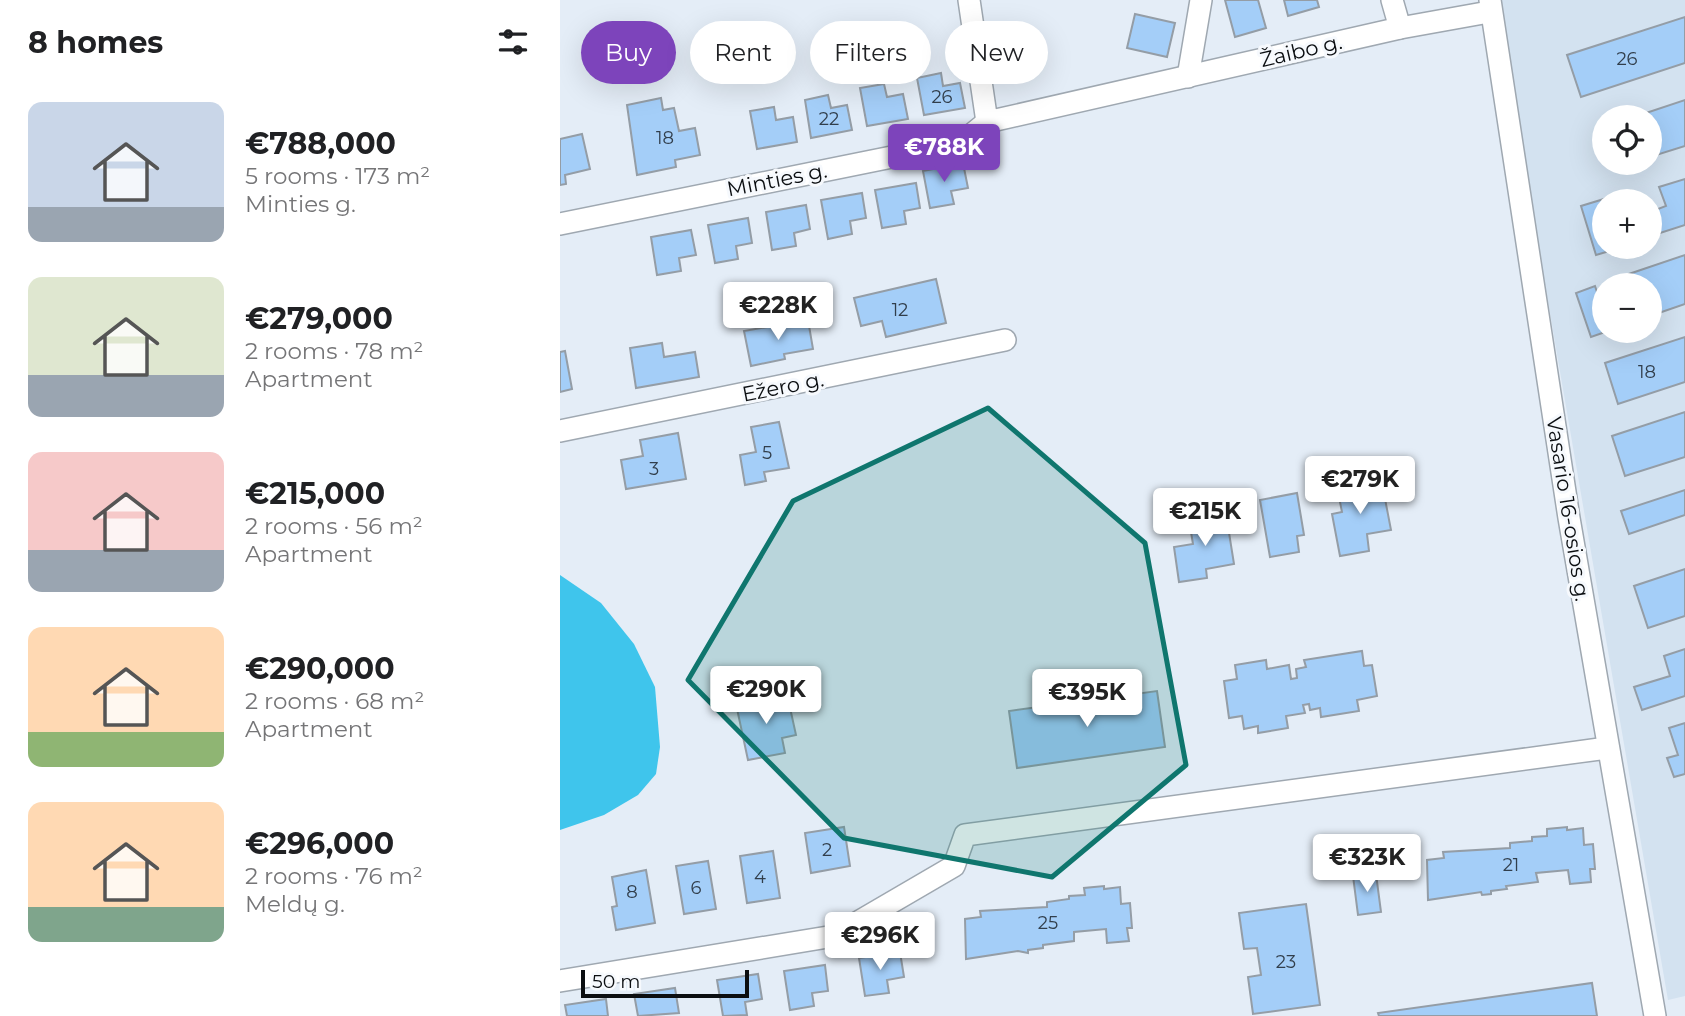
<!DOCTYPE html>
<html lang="en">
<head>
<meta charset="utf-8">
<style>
	:root { --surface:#fff; --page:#f6f6f6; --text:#202124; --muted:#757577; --accent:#7d44bb }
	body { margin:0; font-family:Montserrat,sans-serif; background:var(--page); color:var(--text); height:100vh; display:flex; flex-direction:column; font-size:26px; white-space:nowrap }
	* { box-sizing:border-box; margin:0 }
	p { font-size:23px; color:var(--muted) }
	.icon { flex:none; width:38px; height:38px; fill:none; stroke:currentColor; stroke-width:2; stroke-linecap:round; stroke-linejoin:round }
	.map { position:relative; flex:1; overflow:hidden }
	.details { display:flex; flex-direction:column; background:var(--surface); width:560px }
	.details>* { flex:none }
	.hud { position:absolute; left:21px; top:21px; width:665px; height:63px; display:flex; gap:14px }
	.fabs { position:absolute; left:1032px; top:105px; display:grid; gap:14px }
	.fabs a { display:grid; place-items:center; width:70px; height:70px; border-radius:50%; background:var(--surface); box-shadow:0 7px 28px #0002; font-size:35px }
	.scale { position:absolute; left:21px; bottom:18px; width:168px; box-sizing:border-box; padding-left:7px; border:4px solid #0b0e11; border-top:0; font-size:19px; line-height:24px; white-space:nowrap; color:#0b0e11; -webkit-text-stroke:5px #f6f9fd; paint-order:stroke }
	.price { position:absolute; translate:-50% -60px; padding:0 16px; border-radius:7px; background:#fff; color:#222; font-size:23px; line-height:46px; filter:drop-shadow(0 2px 4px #0008) }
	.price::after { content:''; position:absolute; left:50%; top:42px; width:21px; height:16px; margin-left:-10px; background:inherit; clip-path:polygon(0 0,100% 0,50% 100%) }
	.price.current { background:var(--accent); color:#fff }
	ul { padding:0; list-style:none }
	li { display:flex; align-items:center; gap:21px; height:175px; padding:0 28px }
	li span { display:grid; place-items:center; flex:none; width:196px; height:140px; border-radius:14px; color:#555 }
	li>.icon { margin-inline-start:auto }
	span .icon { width:84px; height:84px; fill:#fffc; stroke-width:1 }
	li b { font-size:30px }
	h2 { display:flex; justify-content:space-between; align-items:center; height:84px; padding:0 28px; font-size:30px }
	.chip { padding:0 24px; border-radius:32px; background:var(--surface); box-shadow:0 7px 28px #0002; font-size:24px; line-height:63px }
	.chip.current { background:var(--accent); color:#fff }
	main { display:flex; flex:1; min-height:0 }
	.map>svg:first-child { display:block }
</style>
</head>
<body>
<main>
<section class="details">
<h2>8 homes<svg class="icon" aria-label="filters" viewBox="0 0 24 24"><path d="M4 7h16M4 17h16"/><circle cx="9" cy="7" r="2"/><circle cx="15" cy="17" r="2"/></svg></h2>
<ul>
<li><span style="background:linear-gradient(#c9d6e8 75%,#9aa5b1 0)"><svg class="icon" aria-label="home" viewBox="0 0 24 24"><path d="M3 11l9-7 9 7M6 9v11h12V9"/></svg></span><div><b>€788,000</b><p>5 rooms · 173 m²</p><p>Minties g.</p></div></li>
<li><span style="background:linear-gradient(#dfe7d0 70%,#9aa5b1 0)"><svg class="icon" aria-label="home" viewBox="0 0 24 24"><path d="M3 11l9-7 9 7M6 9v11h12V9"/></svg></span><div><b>€279,000</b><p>2 rooms · 78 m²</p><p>Apartment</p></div></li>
<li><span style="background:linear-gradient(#f6c9c9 70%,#9aa5b1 0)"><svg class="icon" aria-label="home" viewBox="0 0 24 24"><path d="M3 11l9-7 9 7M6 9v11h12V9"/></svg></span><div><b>€215,000</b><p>2 rooms · 56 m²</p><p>Apartment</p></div></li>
<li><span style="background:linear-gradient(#ffd9b3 75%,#8fb573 0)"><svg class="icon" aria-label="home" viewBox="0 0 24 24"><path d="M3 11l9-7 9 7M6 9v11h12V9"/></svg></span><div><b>€290,000</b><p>2 rooms · 68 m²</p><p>Apartment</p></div></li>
<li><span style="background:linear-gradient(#ffd9b3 75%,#7fa58c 0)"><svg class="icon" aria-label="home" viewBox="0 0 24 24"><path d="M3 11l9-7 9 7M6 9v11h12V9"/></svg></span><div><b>€296,000</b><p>2 rooms · 76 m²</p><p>Meldų g.</p></div></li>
</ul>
</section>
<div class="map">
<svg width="1125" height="1016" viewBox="0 0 1125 1016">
	<rect width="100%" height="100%" fill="#e4edf7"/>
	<path fill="#d3e2f0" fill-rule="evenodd" d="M940 0H1125V996L1108 1000 948 69ZM1045 117H1090V163H1045ZM1045 201H1090V247H1045ZM1045 285H1090V331H1045Z"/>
	<polygon fill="#3fc5ec" points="0,575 41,603 74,644 95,687 100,747 96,774 78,795 44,815 0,830"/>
	<g fill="#a4cef8" stroke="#949da6" stroke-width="2">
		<polygon points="665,0 698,0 706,28 675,37"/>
		<polygon points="724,0 757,0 759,7 728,16"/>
		<polygon points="575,14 615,23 607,57 567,48"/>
		<polygon points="1125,17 1125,63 1021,97 1007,55"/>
		<polygon points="452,31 456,56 434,60 430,34"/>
		<polygon points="381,73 383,86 400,83 405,108 364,115 357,78"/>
		<polygon points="324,84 327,97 343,94 348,119 307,126 300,88"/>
		<polygon points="268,95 271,108 287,105 292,130 251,138 245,100"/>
		<polygon points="101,98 103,110 114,108 119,131 135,128 140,155 115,160 116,167 77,175 67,105"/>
		<polygon points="1125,100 1125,146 1090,157 1090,117 1074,117"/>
		<polygon points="214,107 216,120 233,117 237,142 197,149 190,111"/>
		<polygon points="22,134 30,169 5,175 6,184 0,185 0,139"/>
		<polygon points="403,163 408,188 391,191 394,204 370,208 363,171"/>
		<polygon points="1125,179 1125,225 1097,234 1090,212 1106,206 1099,187"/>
		<polygon points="356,183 360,208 344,211 346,224 322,228 315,190"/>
		<polygon points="1070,191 1073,201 1045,201 1045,247 1063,247 1036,255 1021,206"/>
		<polygon points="302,193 306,218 290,221 292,234 268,239 261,200"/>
		<polygon points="246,205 250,229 234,233 236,246 212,250 206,212"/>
		<polygon points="188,218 192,243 176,246 178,259 155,263 148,225"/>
		<polygon points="131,230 136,255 119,258 121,271 97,275 91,237"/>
		<polygon points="1125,255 1125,304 1090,316 1090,285 1066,285 1063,276"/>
		<polygon points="376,279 386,323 326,337 322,321 301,326 294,298"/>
		<polygon points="1035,286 1041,304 1045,302 1045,331 1048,331 1031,337 1016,293"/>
		<polygon points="248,320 253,349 224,354 225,359 191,366 184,331"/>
		<polygon points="1125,337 1125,382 1058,404 1045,363"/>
		<polygon points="102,343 104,357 135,352 139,377 76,388 70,348"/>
		<polygon points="5,351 12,389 0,392 0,352"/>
		<polygon points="1125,412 1125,457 1065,476 1052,436"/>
		<polygon points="219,422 229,468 204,472 206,481 185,485 180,455 196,452 191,427"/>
		<polygon points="118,433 126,479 66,489 61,460 83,456 80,440"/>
		<polygon points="821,478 831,530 807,534 809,551 780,556 772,514 782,512 777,487"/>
		<polygon points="1125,490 1125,515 1069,534 1061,511"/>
		<polygon points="737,493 744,535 737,536 739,552 710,557 700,500"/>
		<polygon points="666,514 674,564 646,569 647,578 619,582 614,547 633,544 629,520"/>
		<polygon points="1125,569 1125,616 1088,628 1074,586"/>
		<polygon points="1125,649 1125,696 1082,710 1074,687 1110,676 1104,656"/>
		<polygon points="802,651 804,666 812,665 817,696 797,700 799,711 761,717 760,708 750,710 749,704 743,705 745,713 726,716 728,728 698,733 698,726 684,729 682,716 669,718 664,681 677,679 675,665 706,660 707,669 729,665 731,679 737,678 736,669 746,667 744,660"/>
		<polygon points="597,691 605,747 457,768 449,711"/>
		<polygon points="227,694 236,735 222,738 225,753 188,760 176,704"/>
		<polygon points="1125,723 1125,774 1114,777 1107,758 1118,755 1109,728"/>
		<polygon points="284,827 290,866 251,873 245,833"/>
		<polygon points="1007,827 1007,830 1023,828 1024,845 1033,844 1035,869 1030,869 1031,882 1010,884 1008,870 976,873 978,882 946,886 947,889 931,891 931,894 922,895 921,892 868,900 867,860 884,858 883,852 950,848 950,843 972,841 972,837 987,836 987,829"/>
		<polygon points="213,851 220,898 187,903 180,856"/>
		<polygon points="148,861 156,909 124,914 116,866"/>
		<polygon points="86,870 95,923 56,930 52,907 57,906 52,877"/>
		<polygon points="816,874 821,912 798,915 793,876"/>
		<polygon points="544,886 544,889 560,887 561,904 570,903 572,928 567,928 569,941 547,943 546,929 514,932 514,941 483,945 483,948 468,950 468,953 458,951 406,959 405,919 421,917 420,911 487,907 487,902 509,899 509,896 525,895 524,888"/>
		<polygon points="746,904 760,1005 693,1014 688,977 701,975 697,948 684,949 679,913"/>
		<polygon points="340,952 344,977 327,980 329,993 305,996 299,958"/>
		<polygon points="265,965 268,991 252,993 254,1006 230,1010 224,971"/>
		<polygon points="198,974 202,999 185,1002 187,1015 163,1016 157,980"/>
		<polygon points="1032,983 1037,1016 819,1016 818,1013"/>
		<polygon points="115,988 119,1013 78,1016 74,994"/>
		<polygon points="46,999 48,1016 7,1016 5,1005"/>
	</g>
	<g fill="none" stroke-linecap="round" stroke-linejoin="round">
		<defs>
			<g id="street">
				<polyline points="409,0 427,122 840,28 929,12"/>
				<polyline points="832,0 840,28"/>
				<polyline points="930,0 1009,518 1095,1016"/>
				<polyline points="628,77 641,0"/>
				<polyline points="0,224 401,143 427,122"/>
				<polyline points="0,431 445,340"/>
				<polyline points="0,981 274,936 394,866 405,835 1047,748"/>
			</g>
		</defs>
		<use href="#street" stroke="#9fa8b1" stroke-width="24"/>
		<use href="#street" stroke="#fff" stroke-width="21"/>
	</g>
	<path fill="#0f766e" fill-opacity="0.2" stroke="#0f766e" stroke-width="5" stroke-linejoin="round" d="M428 408 585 543 626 765 492 877 284 838 128 680 233 501Z"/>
	<g text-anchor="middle" stroke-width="6" stroke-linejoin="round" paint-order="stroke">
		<g font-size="18" fill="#313e4b">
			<text x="1067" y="65">26</text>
			<text x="382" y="103">26</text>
			<text x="269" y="125">22</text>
			<text x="105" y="144">18</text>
			<text x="340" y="316">12</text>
			<text x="1087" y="378">18</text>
			<text x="207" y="459">5</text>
			<text x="94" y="475">3</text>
			<text x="267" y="856">2</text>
			<text x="951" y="871">21</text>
			<text x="200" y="883">4</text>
			<text x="136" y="894">6</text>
			<text x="72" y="898">8</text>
			<text x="488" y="929">25</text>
			<text x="726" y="968">23</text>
		</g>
		<g font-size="21" fill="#0b0e11" stroke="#f6f9fd">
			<text transform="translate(741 51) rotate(-13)" y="7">Žaibo g.</text>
			<text transform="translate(217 180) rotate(-11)" y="7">Minties g.</text>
			<text transform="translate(223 387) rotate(-11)" y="7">Ežero g.</text>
			<text transform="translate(1008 509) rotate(81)" y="7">Vasario 16-osios g.</text>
		</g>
	</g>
</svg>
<div class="fabs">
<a><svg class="icon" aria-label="locate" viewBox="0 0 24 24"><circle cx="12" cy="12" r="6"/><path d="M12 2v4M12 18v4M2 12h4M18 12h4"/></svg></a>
<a>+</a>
<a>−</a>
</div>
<div class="scale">50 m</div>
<b class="price current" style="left:384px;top:184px">€788K</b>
<b class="price" style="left:218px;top:342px">€228K</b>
<b class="price" style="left:800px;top:516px">€279K</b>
<b class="price" style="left:645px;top:548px">€215K</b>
<b class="price" style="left:206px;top:726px">€290K</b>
<b class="price" style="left:527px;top:729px">€395K</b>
<b class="price" style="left:807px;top:894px">€323K</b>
<b class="price" style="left:320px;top:972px">€296K</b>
<div class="hud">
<a class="chip current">Buy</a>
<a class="chip">Rent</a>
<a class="chip">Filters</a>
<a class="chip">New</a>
</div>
</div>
</main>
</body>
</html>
